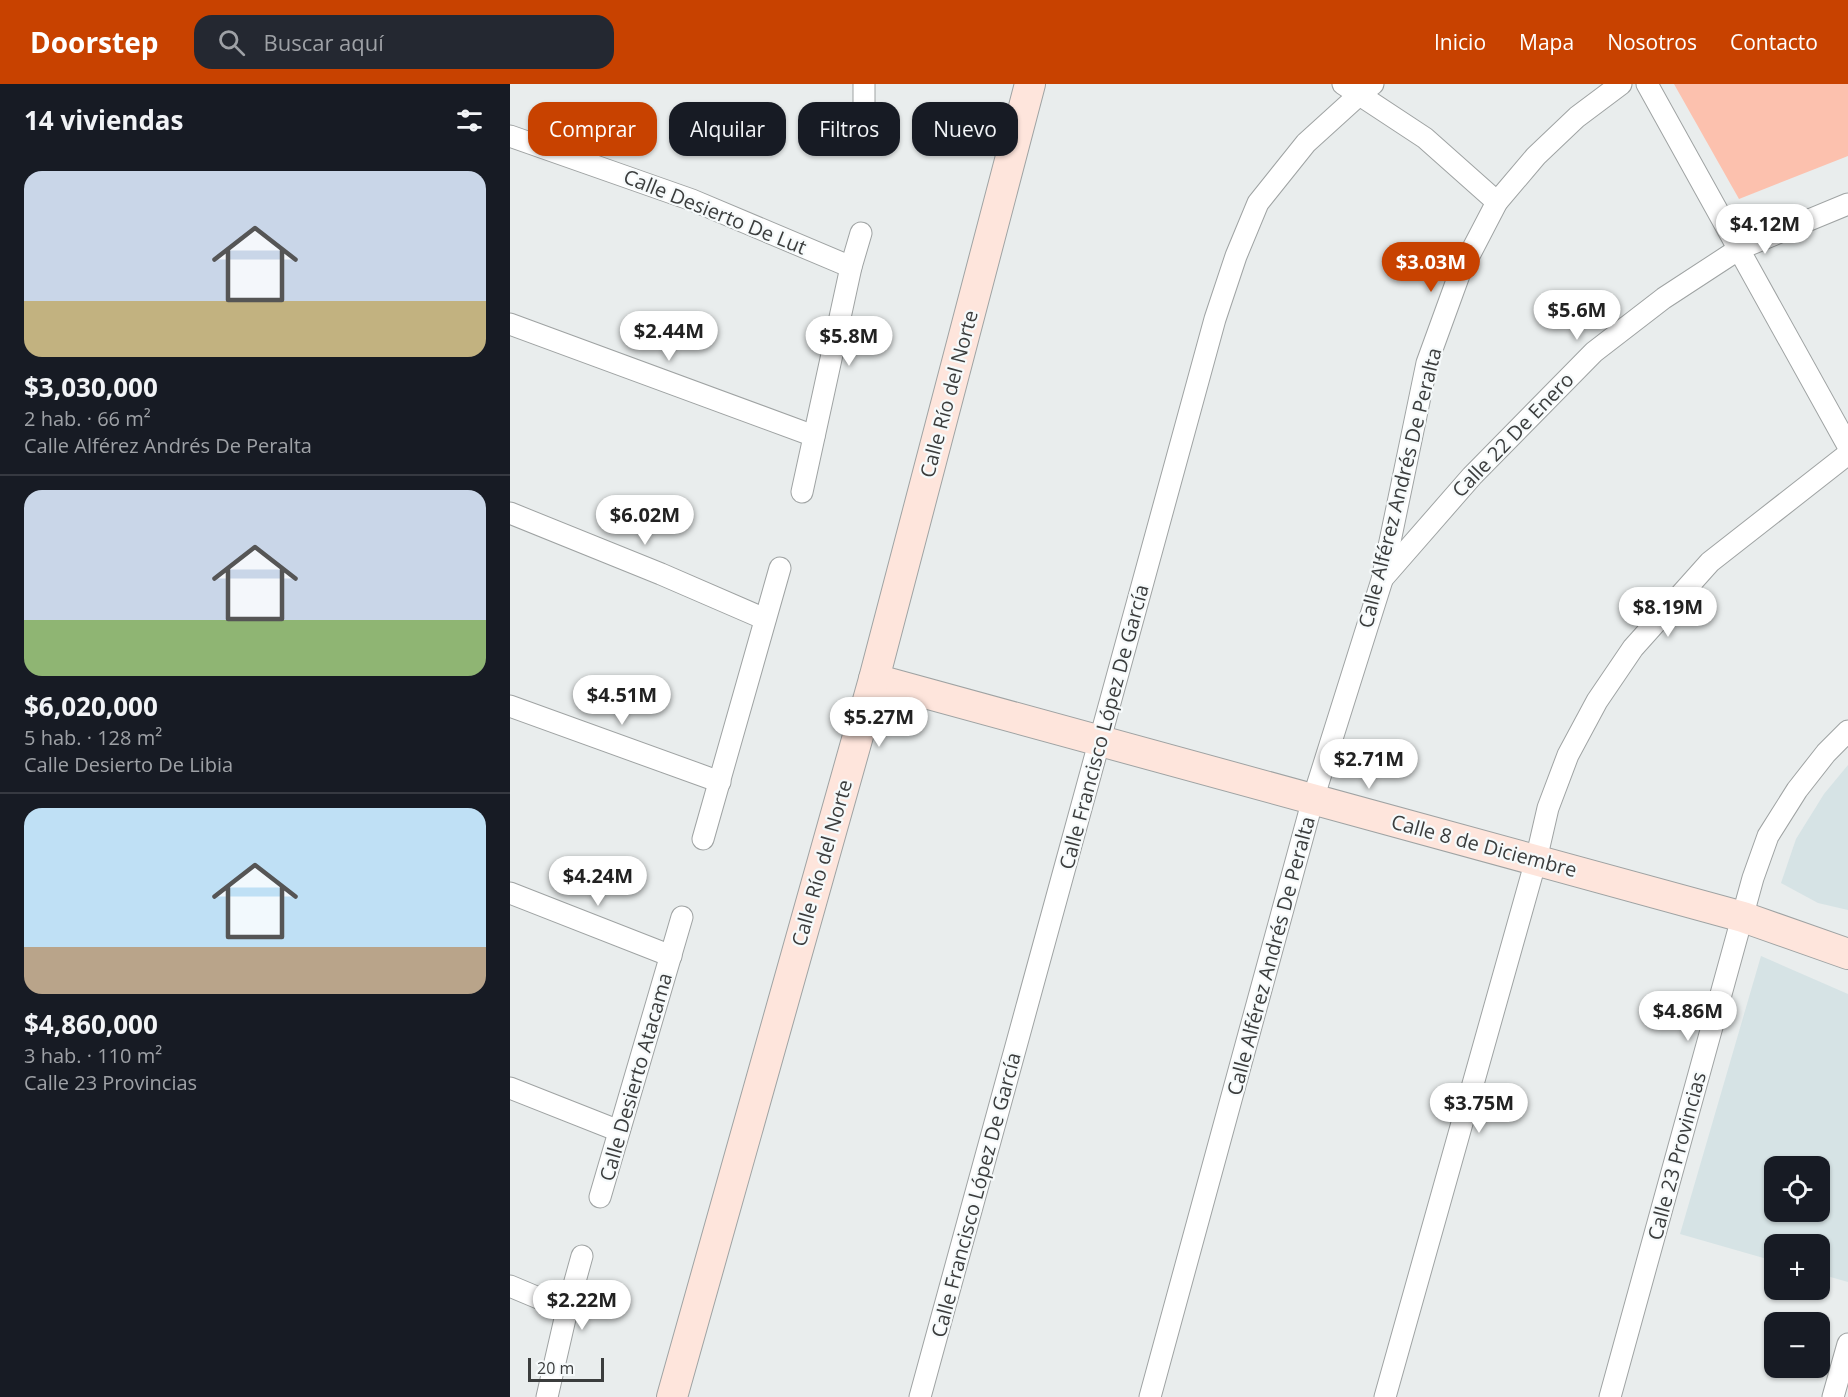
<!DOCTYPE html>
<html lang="es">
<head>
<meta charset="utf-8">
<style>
	:root { --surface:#171b24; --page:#242831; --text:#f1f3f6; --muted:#9ea1a6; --line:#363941; --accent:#c84200 }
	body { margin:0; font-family:"Open Sans",sans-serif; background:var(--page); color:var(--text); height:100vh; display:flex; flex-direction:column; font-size:22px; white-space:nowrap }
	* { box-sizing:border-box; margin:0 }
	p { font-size:20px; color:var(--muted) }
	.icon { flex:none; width:33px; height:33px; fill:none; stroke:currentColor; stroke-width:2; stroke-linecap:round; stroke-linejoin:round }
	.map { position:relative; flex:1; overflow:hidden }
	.sheet { display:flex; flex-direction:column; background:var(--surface); width:510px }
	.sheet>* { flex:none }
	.hud { position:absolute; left:18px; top:18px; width:570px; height:54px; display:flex; gap:12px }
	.tools { position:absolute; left:1254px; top:1072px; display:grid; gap:12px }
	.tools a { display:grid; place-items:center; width:66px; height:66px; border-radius:12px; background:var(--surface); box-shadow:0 2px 4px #0004; font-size:30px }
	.scale { position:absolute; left:18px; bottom:15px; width:76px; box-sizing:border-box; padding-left:6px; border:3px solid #3b3d3d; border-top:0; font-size:16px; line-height:21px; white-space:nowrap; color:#3b3d3d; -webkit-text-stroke:4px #f6fafb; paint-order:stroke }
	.price { position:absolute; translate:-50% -51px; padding:0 14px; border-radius:21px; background:#fff; color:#222; font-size:20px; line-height:39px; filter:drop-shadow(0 2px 3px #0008) }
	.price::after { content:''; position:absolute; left:50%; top:36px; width:18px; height:14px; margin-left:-9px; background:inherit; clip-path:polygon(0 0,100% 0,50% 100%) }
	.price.on { background:var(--accent); color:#fff }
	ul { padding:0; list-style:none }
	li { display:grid; align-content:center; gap:12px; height:318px; padding:0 24px }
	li+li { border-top:2px solid var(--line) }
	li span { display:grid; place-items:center; height:186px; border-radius:18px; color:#555 }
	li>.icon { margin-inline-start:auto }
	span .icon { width:108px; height:108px; fill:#fffc; stroke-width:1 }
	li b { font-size:26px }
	h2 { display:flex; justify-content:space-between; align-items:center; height:72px; padding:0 24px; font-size:26px }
	.pill { padding:0 21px; border-radius:18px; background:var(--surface); box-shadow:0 2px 4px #0004; font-size:21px; line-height:54px }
	.pill.on { background:var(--accent); color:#fff }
	header { display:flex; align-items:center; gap:36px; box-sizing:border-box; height:84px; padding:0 30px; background:var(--accent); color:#fff }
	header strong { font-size:28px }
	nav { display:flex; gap:33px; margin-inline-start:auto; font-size:21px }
	.search { width:420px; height:54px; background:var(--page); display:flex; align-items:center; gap:15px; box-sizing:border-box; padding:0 21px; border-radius:18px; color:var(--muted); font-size:22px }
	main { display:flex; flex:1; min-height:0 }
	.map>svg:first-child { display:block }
</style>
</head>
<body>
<header>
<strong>Doorstep</strong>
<div class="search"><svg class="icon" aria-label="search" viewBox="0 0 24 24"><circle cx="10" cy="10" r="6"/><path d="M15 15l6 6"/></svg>Buscar aquí</div>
<nav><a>Inicio</a><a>Mapa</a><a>Nosotros</a><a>Contacto</a></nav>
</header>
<main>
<section class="sheet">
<h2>14 viviendas<svg class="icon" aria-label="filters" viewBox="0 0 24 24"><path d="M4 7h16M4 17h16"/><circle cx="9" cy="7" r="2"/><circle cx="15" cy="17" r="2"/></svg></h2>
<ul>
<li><span style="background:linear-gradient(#c9d6e8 70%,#c2b280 0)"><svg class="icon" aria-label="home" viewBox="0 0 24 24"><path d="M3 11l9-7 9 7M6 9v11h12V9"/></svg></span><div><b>$3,030,000</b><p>2 hab. · 66 m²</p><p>Calle Alférez Andrés De Peralta</p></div></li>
<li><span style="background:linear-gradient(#c9d6e8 70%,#8fb573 0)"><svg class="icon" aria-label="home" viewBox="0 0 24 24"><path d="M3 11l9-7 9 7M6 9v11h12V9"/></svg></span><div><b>$6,020,000</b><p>5 hab. · 128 m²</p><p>Calle Desierto De Libia</p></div></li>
<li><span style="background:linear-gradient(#bfe0f5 75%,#b9a48a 0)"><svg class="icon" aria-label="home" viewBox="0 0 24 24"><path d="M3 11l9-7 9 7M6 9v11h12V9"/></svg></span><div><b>$4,860,000</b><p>3 hab. · 110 m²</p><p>Calle 23 Provincias</p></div></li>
</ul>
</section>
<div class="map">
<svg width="1338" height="1313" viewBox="0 0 1338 1313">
	<rect width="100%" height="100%" fill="#e9eded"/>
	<g fill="#d6e3e5" fill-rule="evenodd">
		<polygon points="1338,681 1338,826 1308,819 1271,799 1286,755 1314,710"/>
		<path d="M1251 872 1338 910V1198L1310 1190V1161H1264V1177L1170 1150ZM1264 1083H1310V1128H1264Z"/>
	</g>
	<polygon fill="#fcc1ae" points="1164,0 1338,0 1338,72 1229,115"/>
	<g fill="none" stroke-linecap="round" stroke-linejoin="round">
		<defs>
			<g id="street">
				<polyline points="354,0 354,32"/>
				<polyline points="833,0 915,54 987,118"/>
				<polyline points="1137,0 1338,362"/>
				<polyline points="0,52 182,116 341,183"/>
				<polyline points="0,240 304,352"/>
				<polyline points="292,408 341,183 351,149"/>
				<polyline points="0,429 151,490 255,535"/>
				<polyline points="873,494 962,392 1084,268 1154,214 1229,165 1338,120"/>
				<polyline points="0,622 210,698"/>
				<polyline points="193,755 270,484"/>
				<polyline points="0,809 161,872"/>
				<polyline points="0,1004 109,1047"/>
				<polyline points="90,1113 172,833"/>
				<polyline points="0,1202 57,1226"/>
				<polyline points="37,1313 57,1226 72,1172"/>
				<polyline points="410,1313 705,235 726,172 748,119 796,59 850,10 863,0"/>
				<polyline points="640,1313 803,715 872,496 917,279 949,191 987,118 1026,72 1067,33 1111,0"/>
				<polyline points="875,1313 1026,776 1038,724 1058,671 1087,617 1123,564 1200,478 1338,370"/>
				<polyline points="1100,1313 1243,794 1258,752 1287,706 1316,669 1338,647"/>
				<polyline points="1323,1313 1338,1260"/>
			</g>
			<g id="secondary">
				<polyline points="364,595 1233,833 1338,870"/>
				<polyline points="162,1313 364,595 520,0"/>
			</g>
		</defs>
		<use href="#street" stroke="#9fa3a3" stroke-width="23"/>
		<use href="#secondary" stroke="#9fa3a3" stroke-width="32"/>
		<use href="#street" stroke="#fff" stroke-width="21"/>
		<use href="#secondary" stroke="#fee5dc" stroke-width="30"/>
	</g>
	<g text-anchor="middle" stroke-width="4.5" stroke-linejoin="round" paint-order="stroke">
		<g font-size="20" fill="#3b3d3d" stroke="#f6fafb">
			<text transform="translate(205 128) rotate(22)" y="7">Calle Desierto De Lut</text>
			<text transform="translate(439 310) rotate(-75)" y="7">Calle Río del Norte</text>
			<text transform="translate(1003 351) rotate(-46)" y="7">Calle 22 De Enero</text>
			<text transform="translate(890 404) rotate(-76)" y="7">Calle Alférez Andrés De Peralta</text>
			<text transform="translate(594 643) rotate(-75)" y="7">Calle Francisco López De García</text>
			<text transform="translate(974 762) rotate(15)" y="7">Calle 8 de Diciembre</text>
			<text transform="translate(312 779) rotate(-74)" y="7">Calle Río del Norte</text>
			<text transform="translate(761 872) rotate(-75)" y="7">Calle Alférez Andrés De Peralta</text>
			<text transform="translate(126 993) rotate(-74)" y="7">Calle Desierto Atacama</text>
			<text transform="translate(1167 1072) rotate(-75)" y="7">Calle 23 Provincias</text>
			<text transform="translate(466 1111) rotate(-75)" y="7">Calle Francisco López De García</text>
		</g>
	</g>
</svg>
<div class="tools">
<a><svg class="icon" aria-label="locate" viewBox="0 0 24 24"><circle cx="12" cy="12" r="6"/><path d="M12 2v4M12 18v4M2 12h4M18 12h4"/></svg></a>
<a>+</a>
<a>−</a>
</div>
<div class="scale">20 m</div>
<b class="price" style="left:1255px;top:171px">$4.12M</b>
<b class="price on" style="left:921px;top:209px">$3.03M</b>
<b class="price" style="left:1067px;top:257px">$5.6M</b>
<b class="price" style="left:159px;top:278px">$2.44M</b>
<b class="price" style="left:339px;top:283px">$5.8M</b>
<b class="price" style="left:135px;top:462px">$6.02M</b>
<b class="price" style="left:1158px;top:554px">$8.19M</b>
<b class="price" style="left:112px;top:642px">$4.51M</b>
<b class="price" style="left:369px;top:664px">$5.27M</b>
<b class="price" style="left:859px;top:706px">$2.71M</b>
<b class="price" style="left:88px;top:823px">$4.24M</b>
<b class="price" style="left:1178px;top:958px">$4.86M</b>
<b class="price" style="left:969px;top:1050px">$3.75M</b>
<b class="price" style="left:72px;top:1247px">$2.22M</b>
<div class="hud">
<a class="pill on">Comprar</a>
<a class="pill">Alquilar</a>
<a class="pill">Filtros</a>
<a class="pill">Nuevo</a>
</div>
</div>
</main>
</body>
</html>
